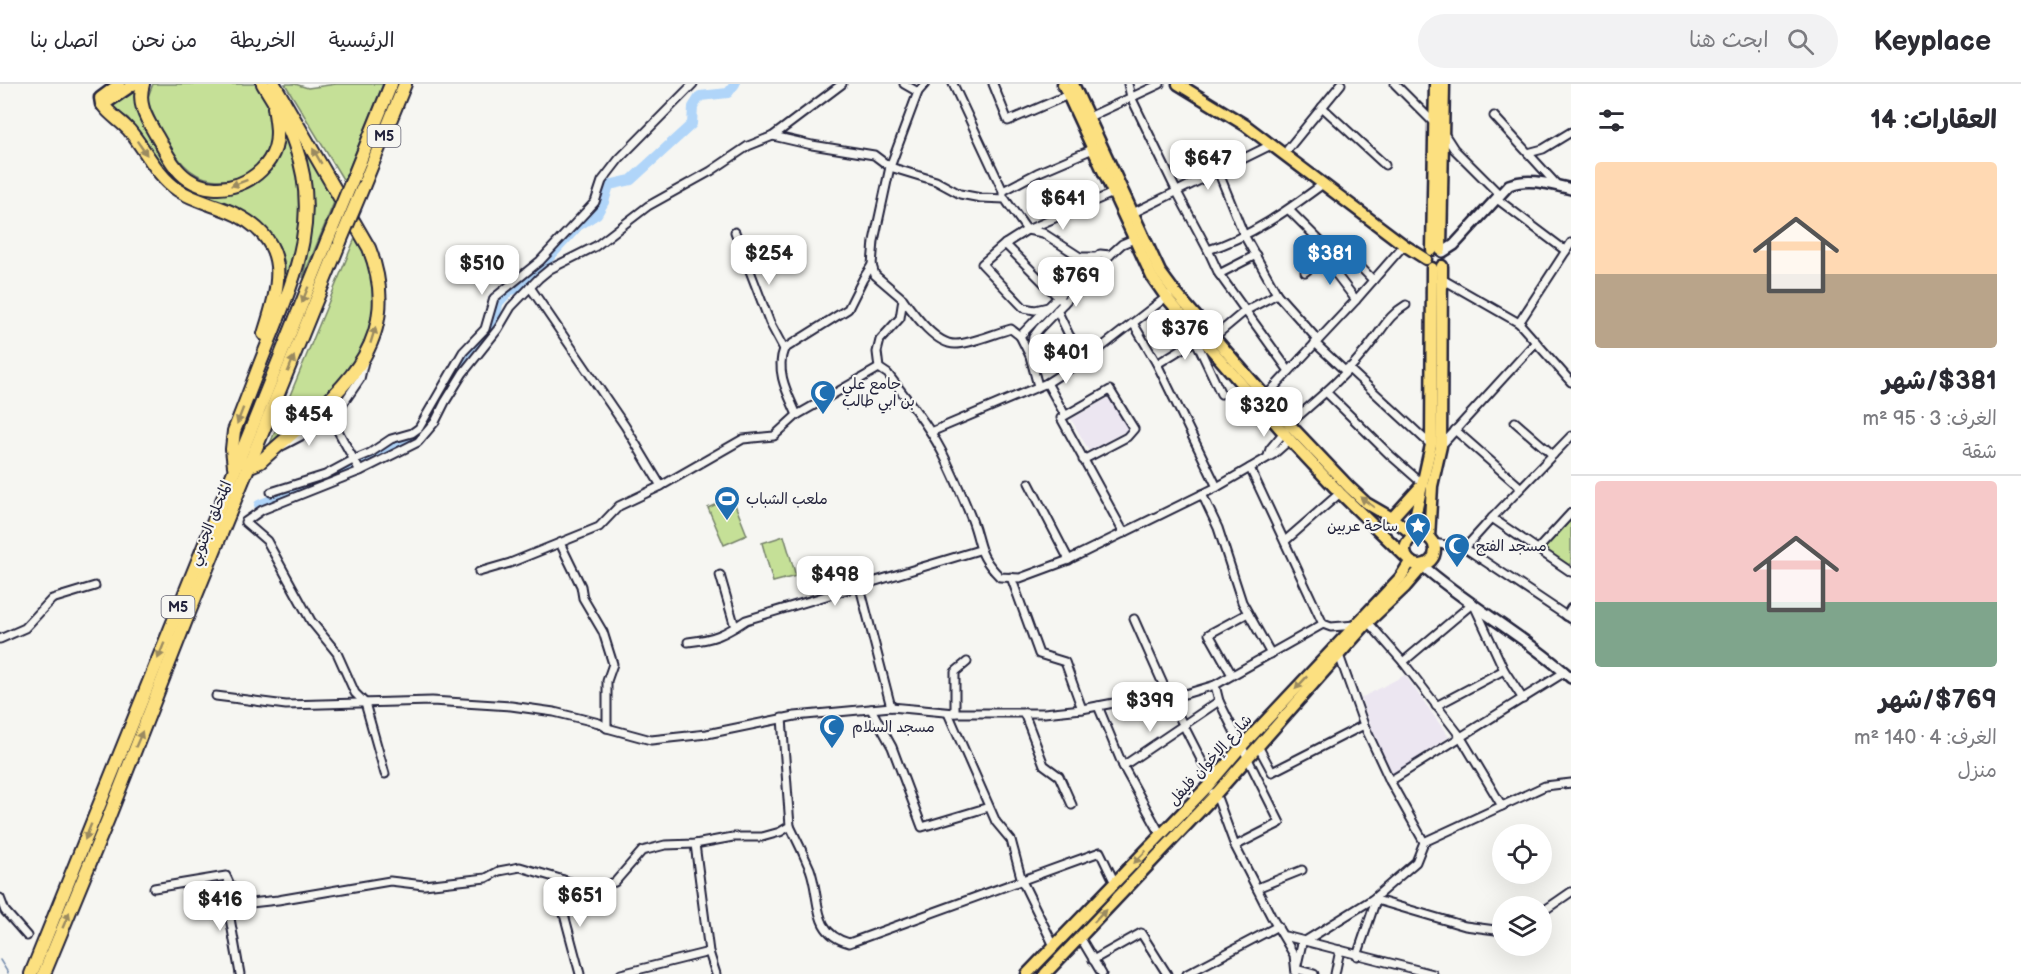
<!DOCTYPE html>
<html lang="ar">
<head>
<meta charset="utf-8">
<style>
	:root { --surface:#fff; --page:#f2f2f3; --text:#2b2b33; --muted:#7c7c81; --line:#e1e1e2; --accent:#1f6fb2 }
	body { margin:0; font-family:"Balsamiq Sans","Playpen Sans Arabic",sans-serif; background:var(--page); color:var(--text); direction:rtl; height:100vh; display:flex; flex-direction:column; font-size:22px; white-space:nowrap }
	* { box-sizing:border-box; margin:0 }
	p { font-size:20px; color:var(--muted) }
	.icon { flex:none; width:33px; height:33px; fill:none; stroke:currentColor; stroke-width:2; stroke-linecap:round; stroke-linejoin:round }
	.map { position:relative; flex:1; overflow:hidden; direction:ltr }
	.panel { display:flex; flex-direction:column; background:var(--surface); width:450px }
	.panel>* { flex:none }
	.fabs { position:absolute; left:1492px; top:740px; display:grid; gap:12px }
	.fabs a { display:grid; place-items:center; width:60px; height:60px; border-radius:50%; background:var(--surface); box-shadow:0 6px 24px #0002; font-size:30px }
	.price { position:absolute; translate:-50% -51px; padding:0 14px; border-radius:12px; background:#fff; color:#222; font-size:20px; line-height:39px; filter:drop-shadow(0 2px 3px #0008) }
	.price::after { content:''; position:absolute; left:50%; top:36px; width:18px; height:14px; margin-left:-9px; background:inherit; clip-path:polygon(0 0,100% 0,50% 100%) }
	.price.on { background:var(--accent); color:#fff }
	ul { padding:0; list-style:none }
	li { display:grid; align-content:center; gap:12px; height:318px; padding:0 24px }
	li+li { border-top:2px solid var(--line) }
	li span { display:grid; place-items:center; height:186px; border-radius:6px; color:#555 }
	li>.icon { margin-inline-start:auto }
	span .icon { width:108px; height:108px; fill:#fffc; stroke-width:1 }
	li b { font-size:26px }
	h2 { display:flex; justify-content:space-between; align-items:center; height:72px; padding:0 24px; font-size:26px }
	header { display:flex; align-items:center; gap:36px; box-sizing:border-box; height:84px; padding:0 30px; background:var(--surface); border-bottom:2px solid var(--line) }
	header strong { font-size:28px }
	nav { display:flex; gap:33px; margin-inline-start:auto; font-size:21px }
	.search { width:420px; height:54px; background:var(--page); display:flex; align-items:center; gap:15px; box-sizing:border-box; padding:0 21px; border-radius:33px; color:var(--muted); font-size:22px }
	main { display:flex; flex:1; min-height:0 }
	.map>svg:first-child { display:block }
</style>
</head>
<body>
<header>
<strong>Keyplace</strong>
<div class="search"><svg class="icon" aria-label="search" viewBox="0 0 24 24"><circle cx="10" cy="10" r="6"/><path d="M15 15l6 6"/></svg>ابحث هنا</div>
<nav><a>الرئيسية</a><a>الخريطة</a><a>من نحن</a><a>اتصل بنا</a></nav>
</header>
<main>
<section class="panel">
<h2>العقارات: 14<svg class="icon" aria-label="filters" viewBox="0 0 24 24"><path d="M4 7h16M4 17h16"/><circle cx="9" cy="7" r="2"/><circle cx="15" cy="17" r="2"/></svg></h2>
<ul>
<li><span style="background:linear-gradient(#ffd9b3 60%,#b9a48a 0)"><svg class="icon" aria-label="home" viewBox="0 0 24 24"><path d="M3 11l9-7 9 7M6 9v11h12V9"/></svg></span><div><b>$381/شهر</b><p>الغرف: 3 · 95 m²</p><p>شقة</p></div></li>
<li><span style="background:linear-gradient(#f6c9c9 65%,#7fa58c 0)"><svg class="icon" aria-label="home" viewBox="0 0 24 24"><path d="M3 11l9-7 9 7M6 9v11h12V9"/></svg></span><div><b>$769/شهر</b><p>الغرف: 4 · 140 m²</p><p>منزل</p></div></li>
</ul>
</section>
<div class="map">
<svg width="1571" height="890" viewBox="0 0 1571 890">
	<rect width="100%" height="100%" fill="#f6f6f2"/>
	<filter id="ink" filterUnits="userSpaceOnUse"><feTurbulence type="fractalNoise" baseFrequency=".0167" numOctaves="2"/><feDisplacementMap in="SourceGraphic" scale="12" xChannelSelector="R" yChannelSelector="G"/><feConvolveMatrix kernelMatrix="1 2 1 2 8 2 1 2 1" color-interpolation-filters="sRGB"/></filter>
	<g filter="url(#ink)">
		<g fill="#ece6f1">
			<polygon points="1110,313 1129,345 1089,367 1071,335"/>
			<polygon points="1405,591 1449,653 1392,690 1376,657 1361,614"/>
		</g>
		<g fill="#c5e097" stroke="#748169" stroke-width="1.5">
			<path d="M153 0H256C262 10 271 21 273 33 276 49 268 73 256 84 239 99 208 100 190 86 172 72 155 37 147 15Z"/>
			<polygon points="285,0 295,0 308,4 336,0 383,0 344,97"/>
			<polygon points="138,3 145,38 199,103 262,91 282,39 299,89 301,148 284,205 285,179 279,162 264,143 245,129 187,106 173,95 128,34 110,23"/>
			<path d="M297 45 337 111 303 194C314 143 315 95 297 45Z"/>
			<path d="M358 147C363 164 371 182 374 200 384 272 319 321 269 362Z"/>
			<polygon points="732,413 747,451 724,461 708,424"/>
			<polygon points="1571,432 1571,485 1542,465"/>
			<polygon points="784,452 796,492 773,498 762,459"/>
		</g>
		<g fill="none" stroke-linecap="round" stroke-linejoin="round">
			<polyline stroke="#778dad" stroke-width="1.5" points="0,876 8,889"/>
			<polyline stroke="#b0d5f9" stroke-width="10" points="259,421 307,402 324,398 374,373 391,361 405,357 421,349 432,334 445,305 469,268 482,259 490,249 496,236 498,219 509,207 524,201 578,142 597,130 604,118 609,101 631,96 692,40 693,23 700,12 728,9 735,0"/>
			<defs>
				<g id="street">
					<polyline points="904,0 918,8"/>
					<path d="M925 0 918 8 890 83 874 157 872 181 875 191 903 215 900 234 880 256 877 268 879 284 888 290C909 318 931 344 946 376 955 395 964 415 972 436 982 463 977 470 1000 493L1020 494 1066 477 1217 403 1274 370 1291 355"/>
					<polyline points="953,0 1003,107"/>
					<polyline points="993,0 1008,37 1068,11"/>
					<polyline points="1128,0 1131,13 1177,108 1208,166 1219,190 1289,287"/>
					<polyline points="1395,0 1433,38"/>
					<polyline points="1322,23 1385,81"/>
					<polyline points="1494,32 1558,102"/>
					<polyline points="1089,33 1160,0"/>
					<polyline points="1443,48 1454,65 1500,111"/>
					<polyline points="773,52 812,61 874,71 890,83 936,97 960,110 981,114 1005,115 1027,146 1043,149 1080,173 1097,173"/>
					<polyline points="1288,65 1341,0"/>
					<polyline points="1528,69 1543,65 1571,48"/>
					<polyline points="1003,110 1003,107 1037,89 1093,65"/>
					<polyline points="1497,115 1566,167"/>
					<polyline points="1289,126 1330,167 1343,165 1373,196"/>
					<polyline points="1133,129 1271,61"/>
					<polyline points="735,148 770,239 784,265"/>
					<polyline points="1005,160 982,180 1024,224 1035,226 1048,223"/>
					<path d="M1208 166C1250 153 1288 126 1323 100"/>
					<polyline points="1323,173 1356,216"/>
					<polyline points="1305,188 1326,171"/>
					<polyline points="1219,190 1256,171"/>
					<polyline points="1442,195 1519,239 1571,298"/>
					<polyline points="530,203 625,342 661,402"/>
					<polyline points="1277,210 1318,256"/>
					<path d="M903 215C914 230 936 261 956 260 971 260 995 249 1011 245L1020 252"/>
					<polyline points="1064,219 1005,160 1027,146 1113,109"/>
					<polyline points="1057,226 1069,251 1085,274"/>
					<polyline points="1133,239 1157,280 1217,403"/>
					<polyline points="1519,239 1571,159"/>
					<polyline points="1214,253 1245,227 1277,210 1244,151 1218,87"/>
					<polyline points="1196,257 1221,310"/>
					<polyline points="1315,259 1345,287"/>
					<polyline points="1030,271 1033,253 1039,245 1110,171 1122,160 1134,155"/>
					<polyline points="1157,280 1198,255"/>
					<polyline points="1348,284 1431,361"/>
					<polyline points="1047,299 1065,331"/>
					<polyline points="1038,302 1030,272 1020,252 1100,170 1110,171"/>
					<polyline points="1326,308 1390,371 1424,401"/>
					<polyline points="1264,314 1356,216 1404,161"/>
					<path d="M797 331C788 310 775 288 784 265L848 225 863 195 872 181"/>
					<polyline points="332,336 360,387"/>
					<polyline points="1515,338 1553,371"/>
					<path d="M1289 340C1318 315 1349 289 1372 258 1384 243 1389 231 1406 221"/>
					<polyline points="1455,346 1521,404"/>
					<polyline points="931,348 1047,299 1094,269 1169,211"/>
					<polyline points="284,361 332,336 360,295 365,273"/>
					<polyline points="1441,362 1536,258"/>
					<polyline points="1268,372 1270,365 1285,347"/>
					<polyline points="1083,376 1127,353 1134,345 1110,306 1061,334 1124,449"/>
					<polyline points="1250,384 1323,540"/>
					<polyline points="1029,399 1069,476"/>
					<polyline points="271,408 325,391 353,376 370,369 391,355 412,349 419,344 463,268 485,245 494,214 540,177 595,118 602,97 619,75 693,0"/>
					<polyline points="1202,410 1218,444 1242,518 1271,570"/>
					<polyline points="1492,434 1571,488"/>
					<polyline points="1285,457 1340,409"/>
					<polyline points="560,459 581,502 583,514 603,548 613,580 607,597 607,644"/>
					<polyline points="1433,459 1465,464 1492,434 1571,352"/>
					<polyline points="1465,464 1571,535"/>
					<polyline points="1538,465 1571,429"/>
					<polyline points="479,488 510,479 599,443 619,422 661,402 743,355 774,352 797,331 879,284"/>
					<polyline points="720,491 735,543"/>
					<polyline points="1011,493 1039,570 1065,578 1082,625"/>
					<polyline points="860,503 891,623"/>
					<polyline points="1566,532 1571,524"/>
					<polyline points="1134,535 1167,609 1212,697"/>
					<polyline points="1368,538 1403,578 1460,652 1502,722"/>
					<polyline points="0,555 25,544 52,515 95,502"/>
					<path d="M688 558C714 555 724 551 746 536L979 466"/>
					<polyline points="1339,571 1364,641 1390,697 1424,758"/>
					<polyline points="1403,578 1473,519 1504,586 1523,615"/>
					<polyline points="1232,591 1209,550 1248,529"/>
					<polyline points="1215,601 1219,617 1280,739 1235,762"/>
					<polyline points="216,612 286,621 432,617 511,622 554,628 599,639 607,644 651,656 707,650 795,632 891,623 955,629 1044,629 1082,625 1167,609 1185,610 1215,601 1323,540 1331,543 1355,541"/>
					<polyline points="1098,622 1123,682 1219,617"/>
					<polyline points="1436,622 1504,586"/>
					<polyline points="871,625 892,663 922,743 989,723"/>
					<polyline points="948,629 996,738 1011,756 1022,797 1054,862"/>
					<polyline points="955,629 955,588 967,578"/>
					<polyline points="1024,629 1044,681 1059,692 1072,721"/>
					<polyline points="1258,662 1272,688 1364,641"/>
					<polyline points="1123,682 1161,751"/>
					<polyline points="385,690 365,619 355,609 337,569 311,537 267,457 245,438 262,426 360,387 418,358 435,338 445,318 463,289 498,245 511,223 539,194 550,185 596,162 648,122 711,87 748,62 773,52 842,0"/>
					<polyline points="1390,697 1565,588"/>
					<polyline points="1213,709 1218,716 1235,762 1271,832 1294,871 1296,890"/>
					<path d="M790 742C797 756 804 771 810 785 821 815 811 849 849 859L1100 768 1115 799"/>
					<polyline points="695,760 709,868 716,890"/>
					<polyline points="563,796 557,804 580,890"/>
					<polyline points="154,804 226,792 234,809 251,819 278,816 390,797 424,801 486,794 499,787 520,783 594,805 615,798 642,767 665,761 695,760 733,753 762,753 780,748 790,742 782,634"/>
					<polyline points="1257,804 1302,786"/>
					<polyline points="234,809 228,823 240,890"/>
					<polyline points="0,814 5,827 27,852"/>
					<polyline points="1373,815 1465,842 1503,847"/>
					<polyline points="1542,828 1571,808"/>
					<polyline points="1285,852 1433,890"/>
					<polyline points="1080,853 1102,890"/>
					<polyline points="1357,872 1376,816"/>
					<polyline points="1093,876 1141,849 1167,890"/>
					<polyline points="1296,885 1302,859 1373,815 1416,778 1424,758 1545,702 1571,699"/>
					<polyline points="1296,885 1314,890"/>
					<polyline points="621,890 709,868"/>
					<polyline points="1187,890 1278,842"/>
					<polyline points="1335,890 1340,866"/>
				</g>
				<g id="secondary">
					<path d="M1443 168 1454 161 1509 101C1529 93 1550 100 1571 105"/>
					<path d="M1423 482C1470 523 1525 552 1571 594"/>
				</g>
				<g id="primary">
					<polyline points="119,0 100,14 101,20 103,21 134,0"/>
					<polyline points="1063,0 1152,193 1166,213 1290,356 1340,409 1406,473"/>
					<polyline points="1073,0 1160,188 1174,207 1291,342 1349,403 1366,419 1392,434 1415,452"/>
					<polyline points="1178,0 1245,41 1404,161 1426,175"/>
					<polyline points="1432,166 1435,0"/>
					<polyline points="1441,166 1444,0"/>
					<polyline points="1392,434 1420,403"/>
					<circle cx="1420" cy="466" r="15"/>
					<polyline points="1415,452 1415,433 1431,361 1432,184"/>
					<polyline points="1429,454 1432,402 1441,362 1442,182"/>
					<polyline points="1027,890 1207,703 1242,662 1400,494 1410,478"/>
					<polyline points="1045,890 1215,711 1368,538 1405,503 1423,482"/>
				</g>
				<g id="highway">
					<path d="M143 0C137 20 146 34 156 51 165 66 173 85 188 95 219 116 264 98 275 64 279 50 276 37 274 23"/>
					<path d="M103 21C110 31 121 37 129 46 146 66 156 91 178 106 196 118 218 121 237 131 293 160 279 202 264 250"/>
					<polyline points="353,94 391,0"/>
					<polyline points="363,103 405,0"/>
					<path d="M246 380 253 381 260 378C325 317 410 269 369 164L274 0"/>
					<path d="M234 382 232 365 234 347C246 317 257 287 269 257 296 190 321 134 295 61 288 39 275 20 263 0"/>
					<polyline points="31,890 327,157"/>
					<polyline points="44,890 108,735 188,531 340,158"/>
				</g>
			</defs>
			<use href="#street" stroke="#22223b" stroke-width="11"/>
			<use href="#secondary" stroke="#22223b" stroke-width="14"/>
			<use href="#primary" stroke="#22223b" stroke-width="15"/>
			<use href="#highway" stroke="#22223b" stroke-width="16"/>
			<use href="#street" stroke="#f6f6f2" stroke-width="7"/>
			<use href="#secondary" stroke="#f6f6f2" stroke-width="9"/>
			<use href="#primary" stroke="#fce080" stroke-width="10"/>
			<use href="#highway" stroke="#fce080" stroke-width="12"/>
			<defs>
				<g id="highway-bridge">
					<polyline points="327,157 353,94"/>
					<polyline points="340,158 363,103"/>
				</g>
			</defs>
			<use href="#highway-bridge" stroke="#22223b" stroke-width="16" stroke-linecap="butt"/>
			<use href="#highway-bridge" stroke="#fce080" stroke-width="12"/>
		</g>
		<defs><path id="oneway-solid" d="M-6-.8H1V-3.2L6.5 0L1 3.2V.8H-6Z" transform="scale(1.5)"/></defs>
		<g fill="#9a8a61">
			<use href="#oneway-solid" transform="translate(142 64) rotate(55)"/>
			<use href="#oneway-solid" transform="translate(317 72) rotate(-120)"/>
			<use href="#oneway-solid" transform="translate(239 99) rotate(160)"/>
			<use href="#oneway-solid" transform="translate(305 211) rotate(112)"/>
			<use href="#oneway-solid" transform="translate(373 251) rotate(-73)"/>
			<use href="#oneway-solid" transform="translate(291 280) rotate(-68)"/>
			<use href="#oneway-solid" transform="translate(240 332) rotate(111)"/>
			<use href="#oneway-solid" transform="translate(1367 418) rotate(-144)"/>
			<use href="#oneway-solid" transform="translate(161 567) rotate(112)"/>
			<use href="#oneway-solid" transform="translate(1301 599) rotate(133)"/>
			<use href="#oneway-solid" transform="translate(139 655) rotate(-67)"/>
			<use href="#oneway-solid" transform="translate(88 748) rotate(112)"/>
			<use href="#oneway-solid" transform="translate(1140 773) rotate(134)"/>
			<use href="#oneway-solid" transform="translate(1100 832) rotate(-47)"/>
			<use href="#oneway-solid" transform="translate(66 836) rotate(-67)"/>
		</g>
	</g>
	<defs>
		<symbol id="mosque-pin" viewBox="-11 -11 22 30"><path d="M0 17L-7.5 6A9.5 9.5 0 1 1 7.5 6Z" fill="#1f6fb2" stroke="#f6f6f2"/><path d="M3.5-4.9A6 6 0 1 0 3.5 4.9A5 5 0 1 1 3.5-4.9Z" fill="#fff"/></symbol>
		<symbol id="stadium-pin" viewBox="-11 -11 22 30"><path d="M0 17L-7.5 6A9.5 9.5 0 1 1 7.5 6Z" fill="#1f6fb2" stroke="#f6f6f2"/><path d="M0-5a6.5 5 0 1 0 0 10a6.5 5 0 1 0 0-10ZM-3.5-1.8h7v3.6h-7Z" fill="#fff"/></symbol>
		<symbol id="sight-pin" viewBox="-11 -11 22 30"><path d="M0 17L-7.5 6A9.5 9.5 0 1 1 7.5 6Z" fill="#1f6fb2" stroke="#f6f6f2"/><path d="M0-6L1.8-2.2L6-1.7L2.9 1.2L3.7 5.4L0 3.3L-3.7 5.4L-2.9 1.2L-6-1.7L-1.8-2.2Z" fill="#fff"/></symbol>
	</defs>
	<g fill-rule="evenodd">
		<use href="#mosque-pin" x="808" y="294" width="30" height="40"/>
		<use href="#stadium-pin" x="712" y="400" width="30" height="40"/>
		<use href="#sight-pin" x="1403" y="427" width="30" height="40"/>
		<use href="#mosque-pin" x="1442" y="447" width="30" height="40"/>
		<use href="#mosque-pin" x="817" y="628" width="30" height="40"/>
	</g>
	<g text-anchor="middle" stroke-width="4.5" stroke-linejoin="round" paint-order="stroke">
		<g fill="#f6f6f2" stroke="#626272" stroke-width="1.5">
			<rect x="367.5" y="41" width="33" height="22" rx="4.5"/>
			<rect x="161.5" y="512" width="33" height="22" rx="4.5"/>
		</g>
		<g font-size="14" font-weight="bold" fill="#22223b">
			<text x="384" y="57">M5</text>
			<text x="178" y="528">M5</text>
		</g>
		<g font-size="15" fill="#22223b" stroke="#f6f6f2" text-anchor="start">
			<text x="842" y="305">جامع علي<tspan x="842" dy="17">بن ابي طالب</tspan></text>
			<text x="746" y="420">ملعب الشباب</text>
			<text x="1398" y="447" text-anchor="end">ساحة عربين</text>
			<text x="1476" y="467">مسجد الفتح</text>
			<text x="852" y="648">مسجد السلام</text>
		</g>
		<g font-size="15" fill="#22223b" stroke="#f6f6f2">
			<text transform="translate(210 439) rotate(-68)" y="5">المتحلق الجنوبي</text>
			<text transform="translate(1210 676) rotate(-48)" y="5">شارع الإخوان فليفل</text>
		</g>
	</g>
</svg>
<div class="fabs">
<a><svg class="icon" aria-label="locate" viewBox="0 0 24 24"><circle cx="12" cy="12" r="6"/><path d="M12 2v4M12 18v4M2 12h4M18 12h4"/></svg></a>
<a><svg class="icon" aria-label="layers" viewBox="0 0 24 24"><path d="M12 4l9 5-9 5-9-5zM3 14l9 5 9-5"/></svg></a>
</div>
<b class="price" style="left:1208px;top:107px">$647</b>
<b class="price" style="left:1063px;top:147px">$641</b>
<b class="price" style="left:769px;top:202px">$254</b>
<b class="price on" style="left:1330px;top:202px">$381</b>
<b class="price" style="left:482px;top:212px">$510</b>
<b class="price" style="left:1076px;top:224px">$769</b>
<b class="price" style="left:1185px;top:277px">$376</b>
<b class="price" style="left:1066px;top:301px">$401</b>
<b class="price" style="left:1264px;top:354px">$320</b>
<b class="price" style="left:309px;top:363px">$454</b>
<b class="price" style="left:835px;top:523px">$498</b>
<b class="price" style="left:1150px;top:649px">$399</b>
<b class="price" style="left:580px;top:844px">$651</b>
<b class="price" style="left:220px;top:848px">$416</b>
</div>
</main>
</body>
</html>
